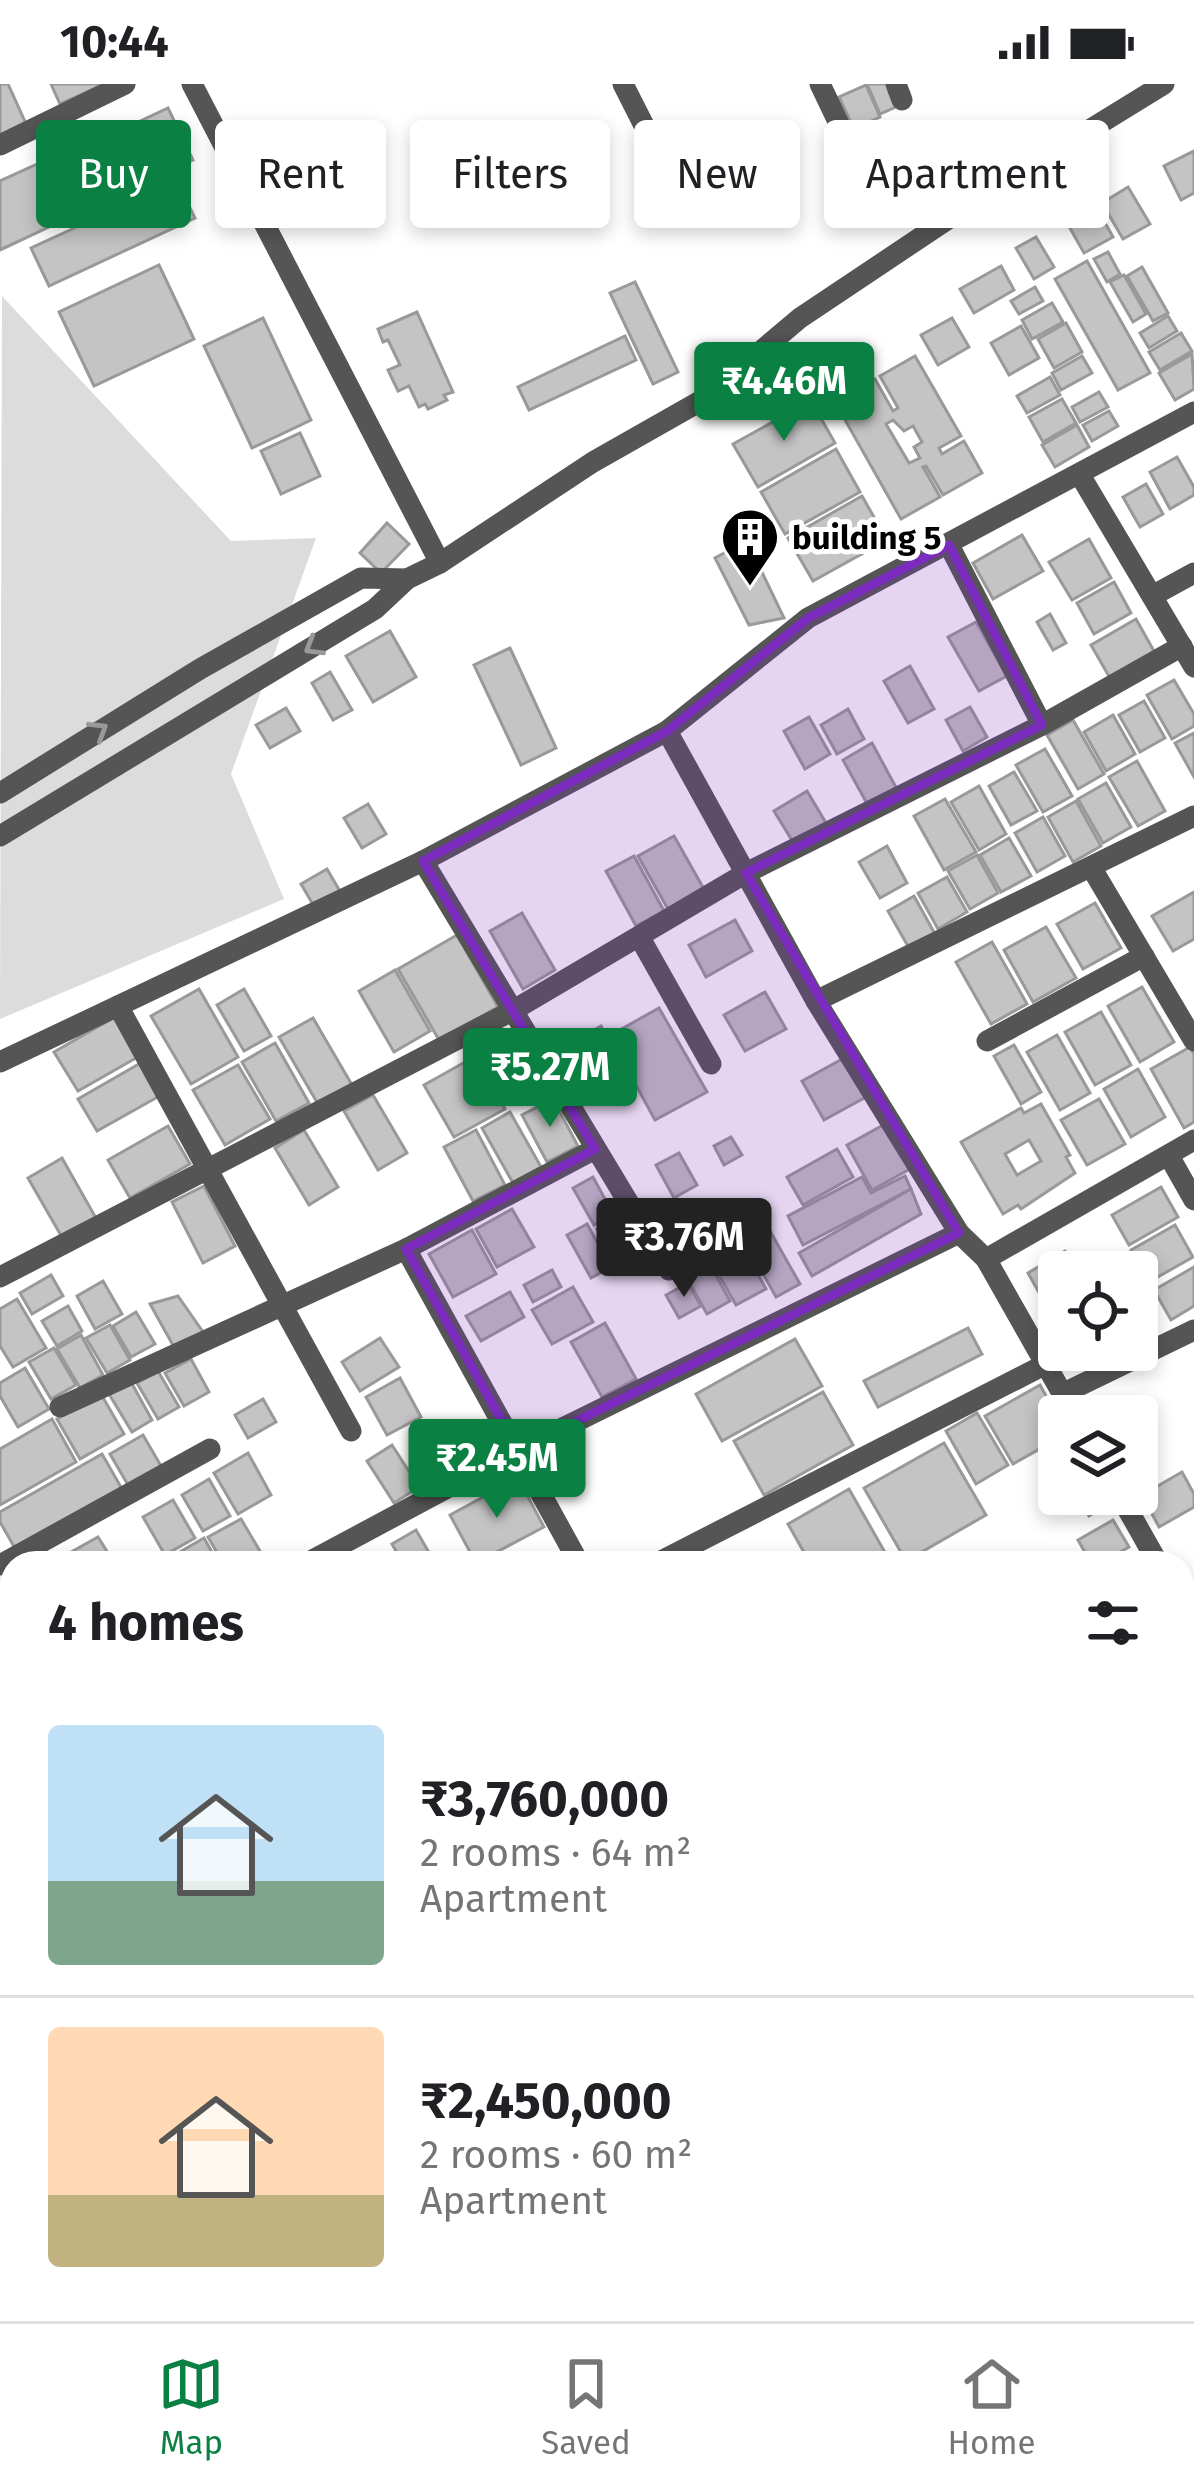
<!DOCTYPE html>
<html lang="en">
<head>
<meta charset="utf-8">
<style>
	:root { --surface:#fff; --page:#f2f2f2; --text:#202124; --muted:#757577; --line:#e0e0e0; --accent:#0b8043 }
	body { margin:0; font-family:"Fira Sans",sans-serif; background:var(--page); color:var(--text); height:100vh; display:flex; flex-direction:column; font-size:45px; white-space:nowrap }
	* { box-sizing:border-box; margin:0 }
	p { font-size:39px; color:var(--muted) }
	.icon { flex:none; width:66px; height:66px; fill:none; stroke:currentColor; stroke-width:2; stroke-linecap:round; stroke-linejoin:round }
	.map { position:relative; flex:1; overflow:hidden }
	.panel { position:absolute; left:0px; top:1467px; width:1194px; height:771px; display:flex; flex-direction:column; background:var(--surface); border-radius:36px 36px 0 0; box-shadow:0 6px 18px #0003 }
	.panel>* { flex:none }
	.top-card { position:absolute; left:36px; top:36px; width:1122px; height:108px; display:flex; gap:24px }
	.buttons { position:absolute; left:1038px; top:1167px; display:grid; gap:24px }
	.buttons a { display:grid; place-items:center; width:120px; height:120px; border-radius:12px; background:var(--surface); box-shadow:0 6px 18px #0003; font-size:60px }
	.price { position:absolute; translate:-50% -102px; padding:0 27px; border-radius:12px; background:var(--accent); color:#fff; font-size:39px; line-height:78px; filter:drop-shadow(0 3px 6px #0008) }
	.price::after { content:''; position:absolute; left:50%; top:72px; width:36px; height:27px; margin-left:-18px; background:inherit; clip-path:polygon(0 0,100% 0,50% 100%) }
	.price.on { background:#222; color:#fff }
	ul { padding:0; list-style:none }
	li { display:flex; align-items:center; gap:36px; height:300px; padding:0 48px }
	li+li { border-top:3px solid var(--line) }
	li span { display:grid; place-items:center; flex:none; width:336px; height:240px; border-radius:12px; color:#555 }
	li>.icon { margin-inline-start:auto }
	span .icon { width:144px; height:144px; fill:#fffc; stroke-width:1 }
	li b { font-size:51px }
	h2 { display:flex; justify-content:space-between; align-items:center; height:144px; padding:0 48px; font-size:51px }
	.chip { padding:0 42px; border-radius:12px; background:var(--surface); box-shadow:0 6px 18px #0003; font-size:42px; line-height:108px }
	.chip.on { background:var(--accent); color:#fff }
	.status { display:flex; justify-content:space-between; align-items:center; height:84px; padding:0 60px; background:var(--surface); direction:ltr }
	.status svg { height:33px; fill:currentColor }
	.tab-bar { display:flex; justify-content:space-around; align-items:center; height:168px; border-top:3px solid var(--line); background:var(--surface); font-size:33px; color:var(--muted) }
	.tab-bar a { display:grid; justify-items:center; gap:6px }
	.tab-bar .on { color:var(--accent) }
	.map>svg:first-child { display:block }
</style>
</head>
<body>
<div class="status"><b>10:44</b><svg viewBox="0 0 49 12"><path d="M0 12V9h3v3zM5 12V6h3v6zM10 12V3h3v9zM15 12V0h3v12zM26 1h20v11H26zM47 4h2v5h-2z"/></svg></div>
<div class="map">
<svg width="1194" height="2237" viewBox="0 0 1194 2237">
	<rect width="100%" height="100%" fill="#fff"/>
	<polygon fill="#dcdcdc" points="2,212 231,457 316,454 231,690 284,815 0,935"/>
	<g fill="#c4c4c4" stroke="#999" stroke-width="3" fill-rule="evenodd">
		<polygon points="0,0 8,0 27,42 0,55"/>
		<polygon points="51,0 104,0 60,20"/>
		<polygon points="867,0 888,0 898,22 880,30"/>
		<polygon points="866,1 880,33 854,45 839,13"/>
		<polygon points="168,24 193,76 106,117 81,65"/>
		<polygon points="1194,67 1194,109 1181,116 1164,82"/>
		<polygon points="44,77 70,133 0,166 0,97"/>
		<polygon points="177,97 195,134 49,202 31,164"/>
		<polygon points="1128,103 1150,140 1123,155 1102,119"/>
		<polygon points="1095,121 1113,153 1084,169 1066,137"/>
		<polygon points="1036,153 1054,183 1034,195 1016,164"/>
		<polygon points="1108,168 1120,190 1107,198 1094,175"/>
		<polygon points="1087,177 1150,289 1118,306 1055,195"/>
		<polygon points="159,181 194,255 94,302 59,228"/>
		<polygon points="1001,182 1014,206 974,229 960,205"/>
		<polygon points="1142,183 1168,229 1153,237 1127,192"/>
		<polygon points="1124,191 1146,230 1133,238 1110,198"/>
		<polygon points="635,198 678,288 653,300 610,209"/>
		<polygon points="1035,203 1043,217 1019,230 1011,217"/>
		<polygon points="1052,219 1063,238 1032,255 1022,236"/>
		<polygon points="417,228 453,308 444,311 447,316 428,325 425,320 419,323 409,302 398,307 388,286 400,281 388,256 383,258 378,245"/>
		<polygon points="1168,232 1177,247 1149,264 1140,249"/>
		<polygon points="263,234 311,336 252,364 204,262"/>
		<polygon points="952,234 969,263 938,281 921,251"/>
		<polygon points="1066,239 1082,268 1054,284 1038,255"/>
		<polygon points="1021,242 1039,274 1009,291 991,259"/>
		<polygon points="1181,249 1192,267 1160,286 1149,268"/>
		<polygon points="625,252 636,276 529,326 518,303"/>
		<polygon points="1192,270 1194,305 1175,316 1159,289"/>
		<path d="M915 272 961 352 939 364 942 370 964 357 982 389 943 411 926 382 923 383 940 413 901 435 835 318 875 295 893 327 898 324 880 292ZM893 336 904 347 913 342 922 358 914 363 920 374 909 379 886 340Z"/>
		<polygon points="1082,272 1092,289 1061,306 1052,289"/>
		<polygon points="1050,293 1060,311 1027,329 1017,312"/>
		<polygon points="1099,308 1108,323 1080,338 1072,323"/>
		<polygon points="1062,315 1076,339 1043,358 1029,333"/>
		<polygon points="811,317 835,359 758,403 733,360"/>
		<polygon points="1109,327 1118,342 1092,357 1083,341"/>
		<polygon points="1077,341 1089,363 1055,383 1042,361"/>
		<polygon points="300,349 320,392 281,410 261,367"/>
		<polygon points="836,365 860,408 785,450 761,408"/>
		<polygon points="1177,373 1194,403 1194,411 1170,425 1150,388"/>
		<polygon points="1146,400 1163,430 1140,443 1123,413"/>
		<polygon points="862,412 887,456 813,497 788,454"/>
		<polygon points="387,439 409,460 381,489 360,469"/>
		<polygon points="1022,451 1043,487 993,515 973,479"/>
		<polygon points="1089,455 1111,494 1072,516 1049,478"/>
		<polygon points="747,457 784,534 749,541 715,474"/>
		<polygon points="1114,498 1131,529 1094,550 1077,519"/>
		<polygon points="1050,530 1066,559 1053,566 1037,538"/>
		<polygon points="1136,535 1155,569 1110,594 1091,561"/>
		<polygon points="976,538 1007,592 979,607 948,553"/>
		<polygon points="390,547 416,593 373,618 346,572"/>
		<polygon points="510,564 556,664 521,681 474,581"/>
		<polygon points="910,582 934,625 908,639 884,597"/>
		<polygon points="330,588 352,626 333,636 312,599"/>
		<polygon points="1174,596 1194,630 1194,642 1172,655 1147,611"/>
		<polygon points="1144,617 1165,654 1140,668 1119,631"/>
		<polygon points="970,623 987,653 963,667 946,636"/>
		<polygon points="286,624 300,647 270,664 256,641"/>
		<polygon points="848,625 864,655 837,670 821,641"/>
		<polygon points="1113,631 1135,670 1106,687 1084,648"/>
		<polygon points="809,633 830,670 805,685 784,647"/>
		<polygon points="1073,636 1104,690 1078,705 1047,651"/>
		<polygon points="1194,649 1194,693 1175,659"/>
		<polygon points="872,659 899,709 870,725 843,676"/>
		<polygon points="1045,665 1072,712 1043,728 1016,681"/>
		<polygon points="1137,677 1165,727 1138,742 1109,693"/>
		<polygon points="1014,688 1037,727 1011,741 989,702"/>
		<polygon points="1106,699 1131,743 1103,759 1078,715"/>
		<polygon points="979,702 1006,750 979,766 951,718"/>
		<polygon points="807,707 826,739 793,758 774,727"/>
		<polygon points="945,715 976,768 944,786 914,732"/>
		<polygon points="1076,717 1101,762 1073,778 1048,733"/>
		<polygon points="368,720 386,750 362,764 344,734"/>
		<polygon points="1043,733 1065,772 1037,788 1015,749"/>
		<polygon points="674,752 705,807 669,827 638,772"/>
		<polygon points="1009,754 1031,792 1001,808 980,771"/>
		<polygon points="887,762 907,799 880,814 859,778"/>
		<polygon points="977,771 998,809 970,825 948,787"/>
		<polygon points="634,772 664,827 636,842 606,787"/>
		<polygon points="327,785 341,809 315,824 301,800"/>
		<polygon points="947,793 967,828 938,845 918,809"/>
		<polygon points="1194,808 1194,855 1173,867 1152,832"/>
		<polygon points="914,812 935,850 909,864 888,827"/>
		<polygon points="1095,819 1121,864 1083,885 1057,840"/>
		<polygon points="522,829 555,886 523,905 490,847"/>
		<polygon points="735,836 752,867 706,893 689,861"/>
		<polygon points="1046,843 1076,894 1033,918 1004,866"/>
		<polygon points="457,851 498,923 439,956 398,885"/>
		<polygon points="992,858 1027,920 991,940 956,878"/>
		<polygon points="395,886 430,947 394,968 359,907"/>
		<polygon points="1142,903 1174,958 1140,978 1108,922"/>
		<polygon points="199,905 238,973 191,1000 151,932"/>
		<polygon points="244,905 271,952 244,967 217,921"/>
		<polygon points="765,908 786,945 745,967 724,931"/>
		<polygon points="659,924 707,1008 655,1036 609,952"/>
		<polygon points="1101,928 1131,981 1095,1001 1065,948"/>
		<polygon points="120,930 143,970 78,1007 54,968"/>
		<polygon points="313,934 352,1001 318,1020 279,953"/>
		<polygon points="601,942 617,972 596,984 579,954"/>
		<polygon points="507,948 540,1004 513,1019 479,963"/>
		<polygon points="1057,951 1090,1009 1060,1026 1027,968"/>
		<polygon points="275,959 309,1019 276,1037 242,978"/>
		<polygon points="1014,961 1041,1008 1021,1020 994,972"/>
		<polygon points="1190,963 1194,970 1194,1038 1184,1044 1151,985"/>
		<polygon points="474,973 505,1025 454,1053 424,1001"/>
		<polygon points="844,974 866,1013 824,1036 802,997"/>
		<polygon points="144,977 163,1010 97,1047 78,1015"/>
		<polygon points="238,981 270,1035 225,1061 193,1006"/>
		<polygon points="1138,985 1165,1033 1131,1053 1104,1005"/>
		<polygon points="373,1011 407,1069 378,1086 344,1027"/>
		<polygon points="553,1015 578,1062 547,1078 522,1031"/>
		<polygon points="1099,1015 1125,1060 1087,1081 1061,1036"/>
		<path d="M1041 1020 1070 1071 1066 1073 1075 1089 1021 1125 1018 1121 1003 1130 961 1058 1021 1024 1024 1029ZM1029 1056 1041 1077 1017 1091 1005 1070Z"/>
		<polygon points="510,1028 541,1083 513,1099 482,1044"/>
		<polygon points="885,1040 910,1085 872,1106 847,1061"/>
		<polygon points="168,1042 190,1080 130,1114 108,1076"/>
		<polygon points="304,1046 338,1103 309,1121 275,1064"/>
		<polygon points="476,1046 505,1101 473,1117 444,1063"/>
		<polygon points="731,1053 742,1071 724,1081 714,1062"/>
		<polygon points="837,1065 853,1093 803,1121 787,1093"/>
		<polygon points="679,1069 697,1101 674,1114 656,1081"/>
		<polygon points="62,1074 97,1136 63,1155 28,1094"/>
		<polygon points="905,1092 911,1105 803,1161 788,1132 862,1093 871,1109"/>
		<polygon points="593,1093 613,1130 594,1141 573,1104"/>
		<polygon points="204,1102 235,1162 203,1179 172,1118"/>
		<polygon points="1161,1103 1178,1133 1129,1161 1112,1131"/>
		<polygon points="911,1105 921,1130 812,1192 799,1169"/>
		<polygon points="676,1115 690,1140 668,1152 654,1127"/>
		<polygon points="753,1117 800,1200 776,1213 729,1129"/>
		<polygon points="512,1125 534,1163 497,1183 476,1145"/>
		<polygon points="725,1131 766,1205 736,1221 695,1148"/>
		<polygon points="618,1133 640,1172 619,1184 597,1145"/>
		<polygon points="587,1140 611,1183 591,1194 567,1151"/>
		<polygon points="1175,1141 1193,1173 1149,1198 1131,1166"/>
		<polygon points="472,1146 496,1190 453,1213 429,1170"/>
		<polygon points="691,1146 730,1217 707,1230 667,1159"/>
		<polygon points="1065,1167 1078,1188 1059,1188 1059,1244 1028,1189"/>
		<polygon points="1194,1183 1194,1222 1171,1236 1154,1206"/>
		<polygon points="552,1186 561,1203 533,1218 524,1201"/>
		<polygon points="51,1191 63,1212 32,1230 20,1209"/>
		<polygon points="103,1197 122,1230 95,1245 77,1212"/>
		<polygon points="688,1199 701,1222 679,1234 666,1211"/>
		<polygon points="573,1203 593,1238 552,1260 532,1226"/>
		<polygon points="510,1208 524,1233 481,1257 466,1232"/>
		<polygon points="178,1212 203,1248 174,1263 150,1220"/>
		<polygon points="17,1215 46,1264 13,1283 0,1262 0,1225"/>
		<polygon points="68,1222 82,1247 57,1262 42,1237"/>
		<polygon points="136,1228 155,1260 131,1273 113,1242"/>
		<polygon points="605,1239 636,1295 602,1313 571,1258"/>
		<polygon points="110,1241 130,1276 107,1289 86,1254"/>
		<polygon points="968,1244 982,1270 878,1323 864,1297"/>
		<polygon points="81,1251 103,1291 80,1304 57,1265"/>
		<polygon points="380,1254 399,1283 360,1307 342,1278"/>
		<polygon points="795,1255 822,1302 722,1357 696,1310"/>
		<polygon points="54,1264 76,1301 51,1315 29,1278"/>
		<polygon points="191,1275 209,1308 184,1322 165,1289"/>
		<polygon points="25,1284 49,1325 18,1343 0,1312 0,1299"/>
		<polygon points="158,1287 179,1323 158,1335 137,1299"/>
		<polygon points="400,1294 421,1333 387,1351 366,1313"/>
		<polygon points="131,1298 152,1336 132,1348 109,1310"/>
		<polygon points="1040,1301 1059,1335 1059,1354 1013,1380 985,1332"/>
		<polygon points="823,1308 853,1361 764,1411 734,1357"/>
		<polygon points="101,1310 124,1350 80,1375 57,1335"/>
		<polygon points="263,1315 276,1338 248,1354 235,1331"/>
		<polygon points="977,1329 1008,1381 976,1400 946,1347"/>
		<polygon points="52,1335 76,1378 0,1421 0,1365"/>
		<polygon points="143,1351 161,1382 128,1401 110,1370"/>
		<polygon points="944,1359 986,1431 906,1477 864,1404"/>
		<polygon points="392,1361 419,1403 394,1419 367,1377"/>
		<polygon points="248,1369 271,1411 238,1430 214,1389"/>
		<polygon points="102,1370 122,1405 16,1466 0,1438 0,1428"/>
		<polygon points="1182,1388 1194,1410 1194,1423 1159,1443 1142,1411"/>
		<polygon points="518,1394 544,1443 476,1479 450,1431"/>
		<polygon points="209,1395 230,1432 203,1447 182,1411"/>
		<polygon points="849,1405 891,1479 810,1479 788,1440"/>
		<polygon points="1098,1410 1105,1422 1089,1432 1077,1411"/>
		<polygon points="173,1416 195,1454 165,1471 143,1433"/>
		<polygon points="241,1435 267,1479 223,1479 208,1453"/>
		<polygon points="1113,1436 1129,1463 1101,1479 1091,1479 1078,1456"/>
		<polygon points="416,1446 435,1479 403,1479 392,1460"/>
		<polygon points="98,1453 108,1469 91,1479 68,1479 64,1472"/>
		<polygon points="204,1454 218,1479 184,1479 178,1469"/>
		<polygon points="1182,1547 1194,1568 1194,1591 1182,1598"/>
		<polygon points="12,1757 12,1805 5,1809 0,1799 0,1763"/>
		<polygon points="1189,1861 1194,1871 1194,1928 1182,1934 1182,1864"/>
		<polygon points="1194,1948 1194,2018 1182,2024 1182,1954"/>
		<polygon points="1184,2052 1194,2069 1194,2176 1182,2182"/>
		<polygon points="12,2074 12,2111 6,2114 0,2102 0,2080"/>
		<polygon points="68,2226 105,2226 110,2237 67,2237 63,2229"/>
		<polygon points="231,2226 255,2226 261,2237 219,2237 217,2234"/>
		<polygon points="294,2226 327,2226 333,2237 300,2237"/>
		<polygon points="602,2226 641,2226 646,2236 608,2237"/>
		<polygon points="756,2226 783,2226 788,2237 754,2237 750,2229"/>
	</g>
	<g fill="none" stroke-linecap="round" stroke-linejoin="round">
		<g stroke="#555" stroke-width="21">
			<polyline points="623,0 664,81"/>
			<polyline points="820,0 842,46"/>
			<polyline points="896,0 902,16"/>
			<polyline points="0,61 125,0"/>
			<polyline points="1080,391 1194,583"/>
			<polyline points="949,461 1042,641"/>
			<polyline points="440,479 593,378 704,315 800,234 987,109 1164,0"/>
			<polyline points="1152,512 1194,489"/>
			<polyline points="667,647 816,917 959,1149 986,1175 1075,1332"/>
			<polyline points="0,709 200,585 361,494 407,495"/>
			<polyline points="0,752 375,525 407,495 440,479 192,0"/>
			<polyline points="423,777 669,1186"/>
			<polyline points="1091,783 1194,957"/>
			<polyline points="640,854 711,980"/>
			<polyline points="816,917 1194,732"/>
			<polyline points="118,922 351,1347"/>
			<polyline points="987,957 1144,872"/>
			<polyline points="0,978 423,777 667,647 808,534 1194,328"/>
			<polyline points="1169,1072 1194,1116"/>
			<polyline points="406,1165 579,1479"/>
			<polyline points="986,1175 1194,1056"/>
			<polyline points="0,1193 512,927 746,789 1042,641 1182,562"/>
			<polyline points="1062,1310 1194,1246"/>
			<polyline points="60,1323 406,1165 595,1065"/>
			<polyline points="1119,1410 1158,1479"/>
			<polyline points="307,1479 518,1366 959,1149"/>
			<polyline points="657,1479 1046,1280"/>
			<polyline points="0,1481 210,1365"/>
			<polyline points="1182,1521 1194,1542"/>
			<polyline points="0,1541 12,1563"/>
			<polyline points="0,1603 12,1599"/>
			<polyline points="1182,1673 1194,1667"/>
			<polyline points="1182,1811 1194,1833"/>
			<polyline points="0,1876 12,1896"/>
			<polyline points="1182,1947 1194,1941"/>
			<polyline points="0,2020 12,2014"/>
			<polyline points="0,2157 12,2177"/>
			<polyline points="459,2226 467,2237"/>
			<polyline points="1038,2226 1044,2237"/>
			<polyline points="13,2237 37,2226"/>
			<polyline points="686,2237 709,2226"/>
			<polyline points="998,2237 1021,2226"/>
		</g>
	</g>
	<defs><path id="oneway-chevron" d="M-2-3.5L2.5 0L-2 3.5" fill="none" stroke-width="1.6" stroke-linecap="round" stroke-linejoin="round" transform="scale(3)"/></defs>
	<g stroke="#999">
		<use href="#oneway-chevron" transform="translate(313 563) rotate(149)"/>
		<use href="#oneway-chevron" transform="translate(99 646) rotate(-32)"/>
	</g>
	<path fill="#7b2cbf" fill-opacity="0.2" stroke="#7b2cbf" stroke-width="9" stroke-linejoin="round" d="M949 461 1042 641 746 789 959 1149 518 1366 406 1165 595 1065 423 777 667 647 808 534Z"/>
	<defs>
		<symbol id="building-pin" viewBox="-11 -11 22 30"><path d="M0 17L-7.5 6A9.5 9.5 0 1 1 7.5 6Z" fill="#000" stroke="#fff"/><path d="M-4-6H4V6H1V3H-1V6H-4ZM-2.5-4.3h1.7v1.8h-1.7ZM.8-4.3h1.7v1.8H.8ZM-2.5-1h1.7V.8h-1.7ZM.8-1h1.7V.8H.8Z" fill="#fff"/></symbol>
	</defs>
	<g fill-rule="evenodd">
		<use href="#building-pin" x="717" y="420" width="66" height="90"/>
	</g>
	<g text-anchor="middle" stroke-width="10" stroke-linejoin="round" paint-order="stroke">
		<g font-size="33" font-weight="bold" fill="#000" stroke="#fff" text-anchor="start">
			<text x="792" y="465">building 5</text>
		</g>
	</g>
</svg>
<div class="buttons">
<a><svg class="icon" aria-label="locate" viewBox="0 0 24 24"><circle cx="12" cy="12" r="6"/><path d="M12 2v4M12 18v4M2 12h4M18 12h4"/></svg></a>
<a><svg class="icon" aria-label="layers" viewBox="0 0 24 24"><path d="M12 4l9 5-9 5-9-5zM3 14l9 5 9-5"/></svg></a>
</div>
<b class="price" style="left:784px;top:360px">₹4.46M</b>
<b class="price" style="left:550px;top:1046px">₹5.27M</b>
<b class="price on" style="left:684px;top:1216px">₹3.76M</b>
<b class="price" style="left:497px;top:1437px">₹2.45M</b>
<div class="top-card">
<a class="chip on">Buy</a>
<a class="chip">Rent</a>
<a class="chip">Filters</a>
<a class="chip">New</a>
<a class="chip">Apartment</a>
</div>
<section class="panel">
<h2>4 homes<svg class="icon" aria-label="filters" viewBox="0 0 24 24"><path d="M4 7h16M4 17h16"/><circle cx="9" cy="7" r="2"/><circle cx="15" cy="17" r="2"/></svg></h2>
<ul>
<li><span style="background:linear-gradient(#bfe0f5 65%,#7fa58c 0)"><svg class="icon" aria-label="home" viewBox="0 0 24 24"><path d="M3 11l9-7 9 7M6 9v11h12V9"/></svg></span><div><b>₹3,760,000</b><p>2 rooms · 64 m²</p><p>Apartment</p></div></li>
<li><span style="background:linear-gradient(#ffd9b3 70%,#c2b280 0)"><svg class="icon" aria-label="home" viewBox="0 0 24 24"><path d="M3 11l9-7 9 7M6 9v11h12V9"/></svg></span><div><b>₹2,450,000</b><p>2 rooms · 60 m²</p><p>Apartment</p></div></li>
</ul>
</section>
</div>
<nav class="tab-bar">
<a class="on"><svg class="icon" aria-label="map" viewBox="0 0 24 24"><path d="M3 6l6-2 6 2 6-2v14l-6 2-6-2-6 2zM9 4v14M15 6v14"/></svg>Map</a>
<a><svg class="icon" aria-label="saved" viewBox="0 0 24 24"><path d="M7 4h10v16l-5-4-5 4z"/></svg>Saved</a>
<a><svg class="icon" aria-label="home" viewBox="0 0 24 24"><path d="M3 11l9-7 9 7M6 9v11h12V9"/></svg>Home</a>
</nav>
</body>
</html>
